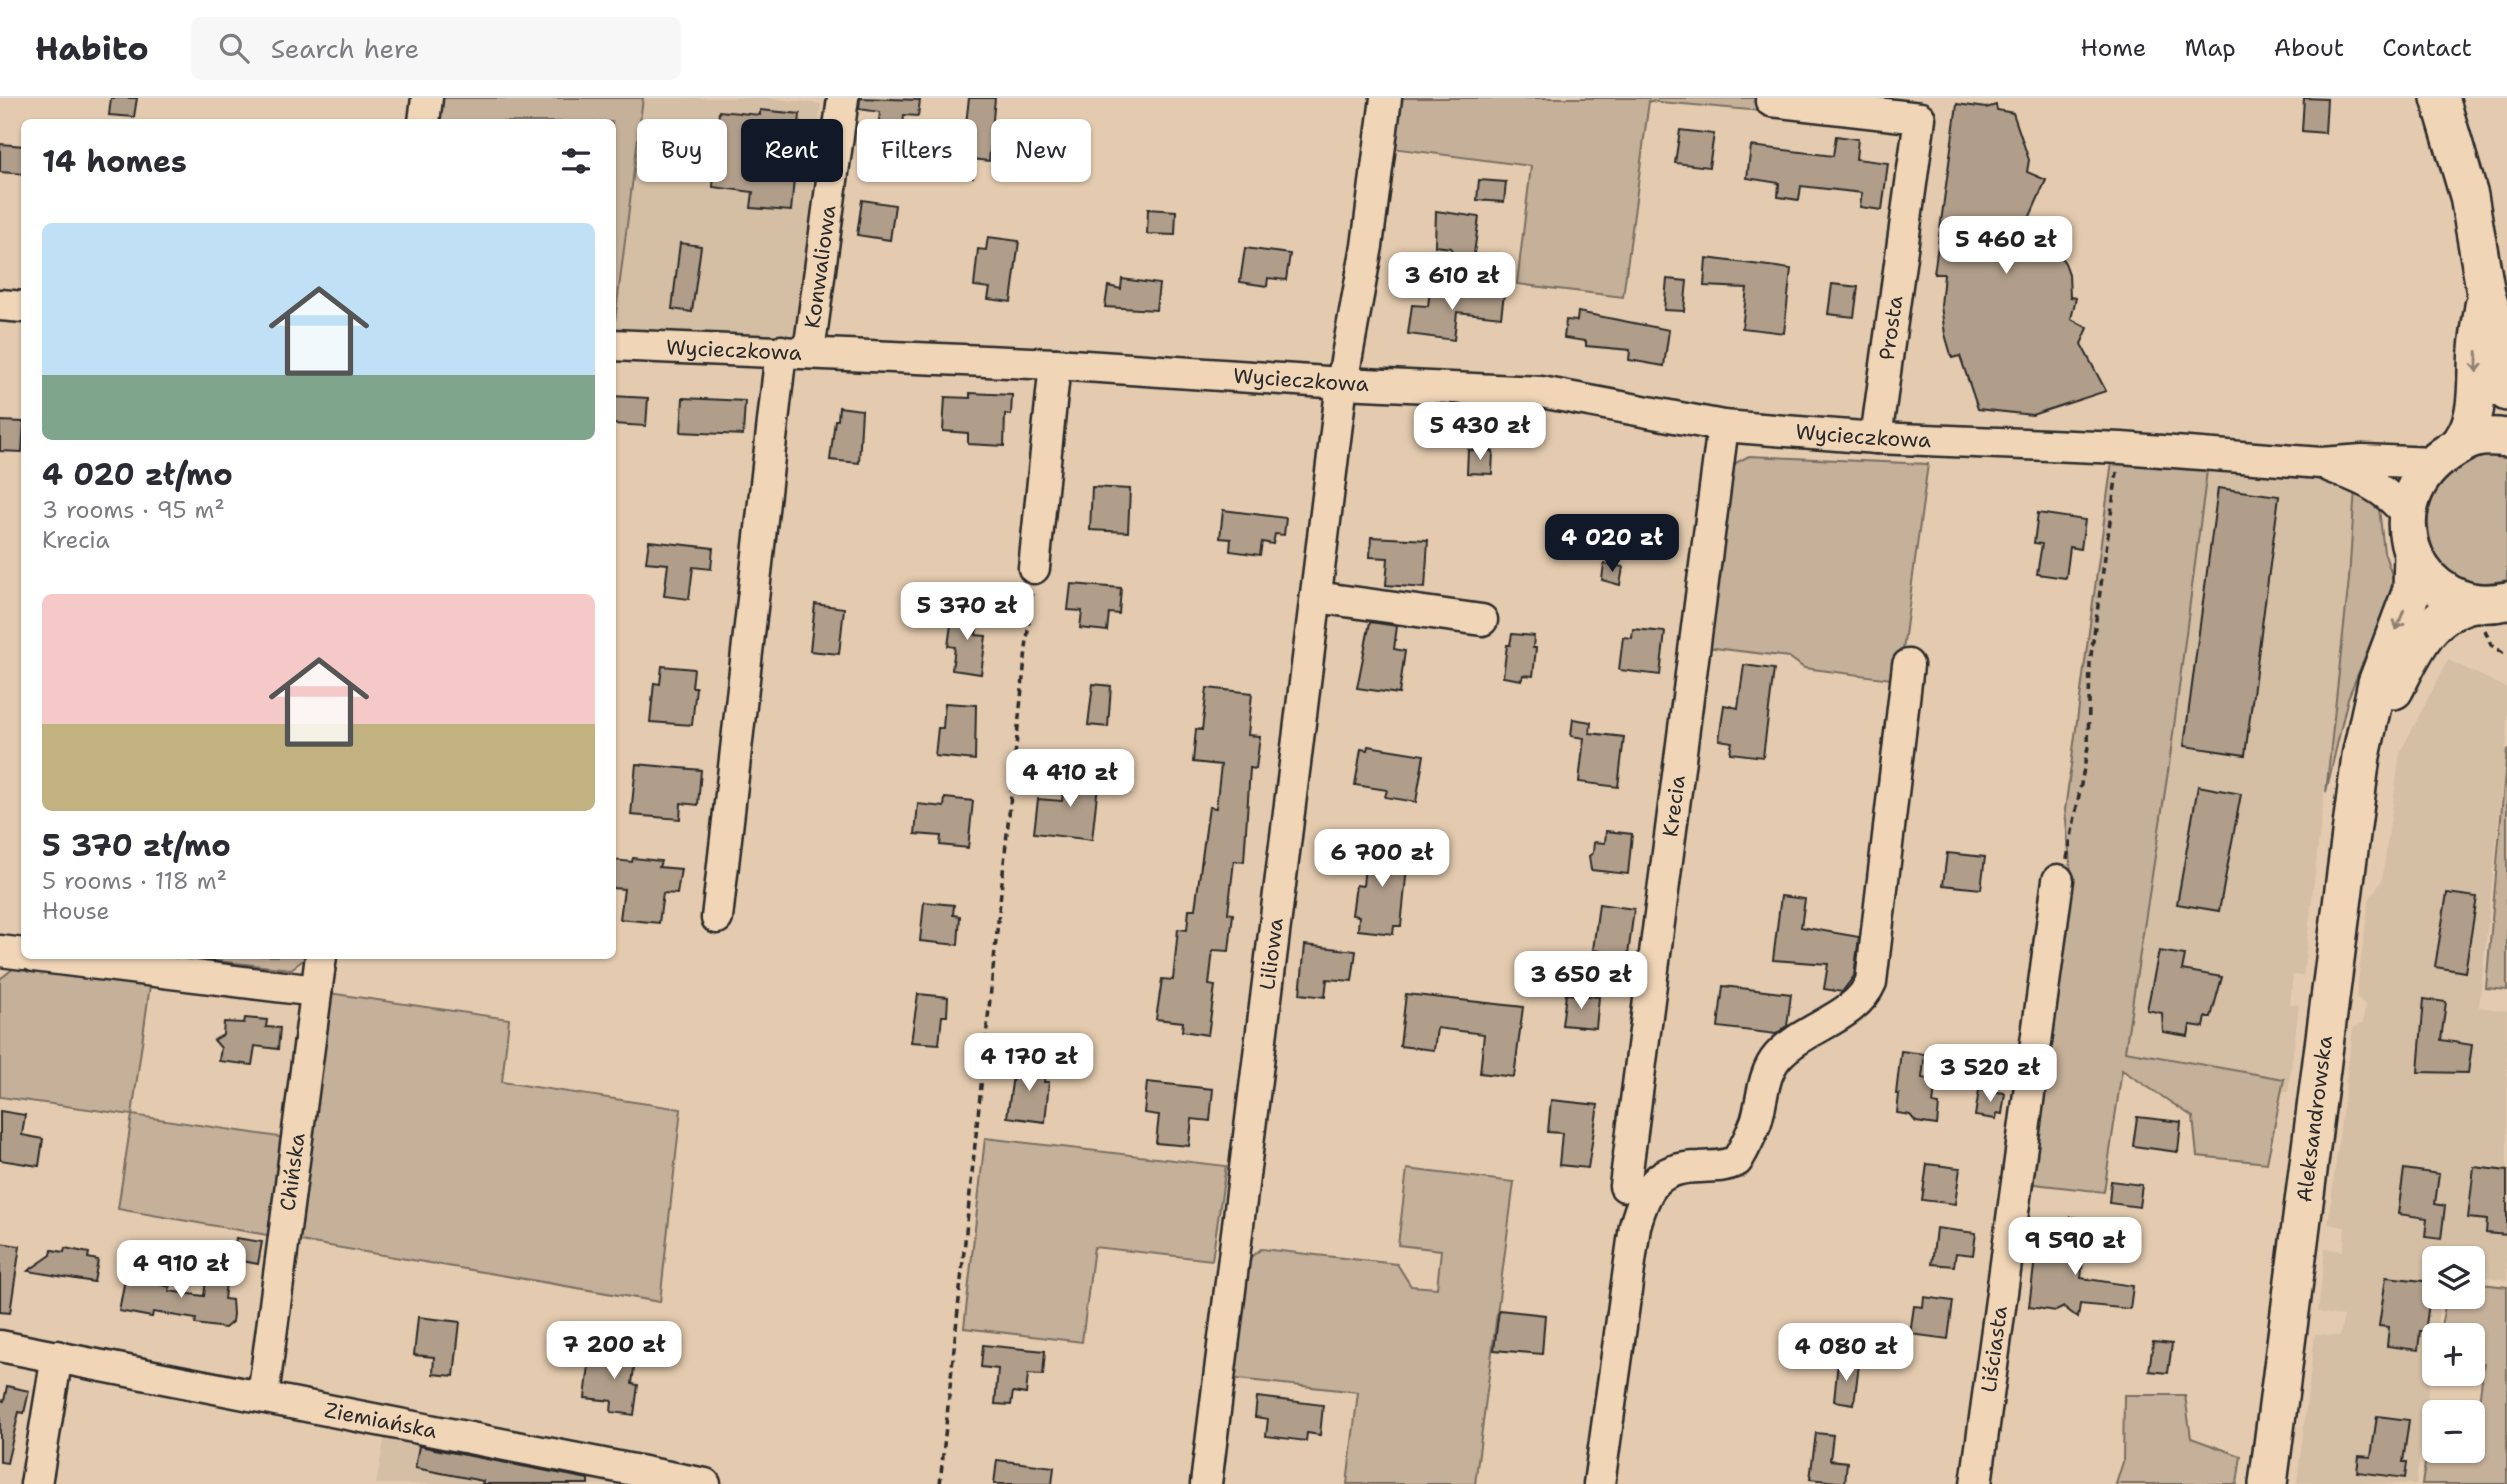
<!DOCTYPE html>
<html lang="en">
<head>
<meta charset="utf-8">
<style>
	:root { --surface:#fff; --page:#f7f7f7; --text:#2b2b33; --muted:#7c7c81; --line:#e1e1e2; --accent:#111827 }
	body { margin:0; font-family:"Shantell Sans",sans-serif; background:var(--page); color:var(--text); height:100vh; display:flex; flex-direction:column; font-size:26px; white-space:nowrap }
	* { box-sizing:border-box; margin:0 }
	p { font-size:23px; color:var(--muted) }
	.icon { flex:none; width:38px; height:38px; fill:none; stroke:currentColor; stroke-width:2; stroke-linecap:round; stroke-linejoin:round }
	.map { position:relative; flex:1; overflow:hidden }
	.panel { position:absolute; left:21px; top:21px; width:595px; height:840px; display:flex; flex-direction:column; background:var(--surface); border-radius:10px; box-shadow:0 2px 5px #0004 }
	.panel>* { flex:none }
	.banner { position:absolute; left:637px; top:21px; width:665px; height:63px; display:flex; gap:14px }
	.buttons { position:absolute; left:2422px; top:1148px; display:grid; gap:14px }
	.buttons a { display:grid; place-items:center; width:63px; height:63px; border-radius:10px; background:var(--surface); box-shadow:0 2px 5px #0004; font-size:35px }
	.price { position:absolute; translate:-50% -60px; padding:0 16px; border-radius:14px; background:#fff; color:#222; font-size:23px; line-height:46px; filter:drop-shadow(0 2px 4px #0008) }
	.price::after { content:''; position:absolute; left:50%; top:42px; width:21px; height:16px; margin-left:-10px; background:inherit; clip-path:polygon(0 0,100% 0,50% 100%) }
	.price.active { background:var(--accent); color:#fff }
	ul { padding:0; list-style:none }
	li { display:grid; align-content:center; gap:14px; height:371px; padding:0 21px }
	li span { display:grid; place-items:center; height:217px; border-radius:10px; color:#555 }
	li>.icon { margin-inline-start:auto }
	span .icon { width:126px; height:126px; fill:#fffc; stroke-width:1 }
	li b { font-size:30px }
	h2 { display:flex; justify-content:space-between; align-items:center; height:84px; padding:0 21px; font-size:30px }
	.tag { padding:0 24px; border-radius:10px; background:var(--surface); box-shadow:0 2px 5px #0004; font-size:24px; line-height:63px }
	.tag.active { background:var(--accent); color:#fff }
	header { display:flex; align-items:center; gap:42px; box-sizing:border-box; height:98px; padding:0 35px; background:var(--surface); border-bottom:2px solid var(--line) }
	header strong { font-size:33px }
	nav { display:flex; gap:38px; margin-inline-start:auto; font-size:24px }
	.search { width:490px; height:63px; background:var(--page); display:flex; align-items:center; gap:18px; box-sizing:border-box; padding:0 24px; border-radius:10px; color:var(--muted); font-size:26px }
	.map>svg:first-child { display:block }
</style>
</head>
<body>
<header>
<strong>Habito</strong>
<div class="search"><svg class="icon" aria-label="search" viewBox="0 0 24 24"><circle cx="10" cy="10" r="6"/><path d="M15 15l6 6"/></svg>Search here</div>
<nav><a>Home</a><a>Map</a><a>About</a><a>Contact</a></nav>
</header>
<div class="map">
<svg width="2507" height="1386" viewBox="0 0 2507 1386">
	<rect width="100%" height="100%" fill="#e4cbaf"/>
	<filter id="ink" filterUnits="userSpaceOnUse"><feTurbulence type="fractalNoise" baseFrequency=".0143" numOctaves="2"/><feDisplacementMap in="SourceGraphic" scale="14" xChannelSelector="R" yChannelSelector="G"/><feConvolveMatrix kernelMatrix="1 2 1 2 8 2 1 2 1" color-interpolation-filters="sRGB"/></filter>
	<g filter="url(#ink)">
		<g fill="#d4bea4">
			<polygon points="643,0 765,0 821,6 796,238 614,230"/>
			<polygon points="2208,365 2311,376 2355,390 2349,481 2303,878 2293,877 2290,906 2299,907 2288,994 2122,972 2169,667"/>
			<polygon points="2448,562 2507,590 2507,642 2479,909 2507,913 2507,1182 2473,1177 2473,1160 2434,1160 2434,1199 2441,1199 2416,1386 2297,1385 2315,1236 2340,1238 2342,1228 2343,1218 2318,1214 2325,1151 2343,1153 2344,1142 2345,1129 2328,1126 2353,930 2363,925 2365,906 2356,899 2369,802 2382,782 2400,655"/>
			<polygon points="385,1338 622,1386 376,1386"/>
		</g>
		<g fill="#c5b099" stroke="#786e62" stroke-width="2">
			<polygon points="440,0 643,0 613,238 612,24 437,24"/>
			<polygon points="1399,0 1765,0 1761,13 1649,3 1623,199 1517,186 1531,68 1392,50"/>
			<path d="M2477 350 2507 356V482C2495 484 2481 487 2469 484 2431 474 2418 424 2436 393 2446 376 2466 367 2477 350Z"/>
			<polygon points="1749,358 1928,366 1899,582 1804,570 1789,559 1705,549 1728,369"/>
			<polygon points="2112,363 2208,365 2169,667 2125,953 2284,981 2267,1065 2197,1058 2193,1019 2122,972 2104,1094 2026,1085 2071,775 2065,712"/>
			<polygon points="2355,390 2379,410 2384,454 2393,480 2390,499 2348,600 2326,694 2349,481"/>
			<polygon points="2507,651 2507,892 2486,890"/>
			<polygon points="207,858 309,858 291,871 207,862"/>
			<polygon points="14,870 150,887 132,1017 286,1040 273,1138 118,1111 132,1017 0,999 0,881"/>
			<polygon points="329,895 509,921 502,984 681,1011 660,1204 300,1143"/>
			<polygon points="985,1040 1226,1068 1212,1162 1094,1149 1082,1244 964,1230"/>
			<polygon points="1407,1071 1514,1084 1475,1386 1347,1386 1358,1294 1228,1280 1241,1167 1261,1151 1397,1166 1411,1188 1437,1190 1441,1152 1398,1147"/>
			<polygon points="2473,1185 2507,1189 2507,1386 2422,1386 2429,1340 2434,1340 2434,1353 2473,1353 2484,1265 2473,1263 2473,1237 2439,1237 2447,1199 2473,1199"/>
			<polygon points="2124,1297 2185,1297 2191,1340 2241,1358 2237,1386 2116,1386 2123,1364"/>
		</g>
		<path fill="#9a8c7a" stroke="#6e655a" stroke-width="2" d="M1008 32 1044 36 1051 41 1040 60 1032 54C1024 58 1011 57 1004 50Z"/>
		<g fill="#b09e8a" stroke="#2b2b2b" stroke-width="2">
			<polygon points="111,0 137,0 134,19 109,17"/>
			<polygon points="860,0 920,2 918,18 904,17 902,42 877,39 880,14 859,11"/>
			<polygon points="969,0 995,0 989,63 962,60"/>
			<polygon points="2304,0 2327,1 2325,35 2302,33"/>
			<polygon points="1957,6 1986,10 1996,7 1997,12 2013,15 2029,62 2027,74 2046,82 2027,125 2044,136 2065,165 2069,176 2070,199 2076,200 2071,221 2088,230 2081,246 2106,293 2032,317 1978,311 1960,258 1952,260 1945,236 1941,208 1944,176 1934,176"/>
			<polygon points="760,12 800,16 791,113 751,110 753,94 713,89 719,13 760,17"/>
			<polygon points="1680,32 1714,36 1709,69 1675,65"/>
			<polygon points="1836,38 1858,41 1856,61 1888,65 1882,112 1860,109 1862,95 1801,88 1799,102 1778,99 1779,85 1747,80 1751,48 1833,58"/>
			<polygon points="0,46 24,48 24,76 0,74"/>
			<polygon points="915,55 975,63 973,79 946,76 946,80 912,76"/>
			<polygon points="1479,82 1506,84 1504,104 1477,102"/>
			<polygon points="862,102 895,107 890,142 857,137"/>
			<polygon points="1148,111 1176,113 1175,137 1147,136"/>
			<polygon points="1436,113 1479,119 1473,163 1453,160 1451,150 1435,148"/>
			<polygon points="988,139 1019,143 1011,204 988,201 990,190 974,188 978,151 986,152"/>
			<polygon points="680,145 701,148 692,214 672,211"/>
			<polygon points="1245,150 1290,156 1286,182 1268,180 1267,188 1240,184"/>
			<polygon points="1706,160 1791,171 1784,235 1742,230 1747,190 1704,188"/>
			<polygon points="1122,181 1159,186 1156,212 1105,209 1108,188 1121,191"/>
			<polygon points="1667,181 1687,183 1684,213 1664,212"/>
			<polygon points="1832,186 1858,189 1854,219 1828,216"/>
			<polygon points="1468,191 1504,196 1501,219 1457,214 1454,242 1408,236 1412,207 1428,208 1430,192 1467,197"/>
			<polygon points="1578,214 1669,232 1664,268 1629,262 1630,252 1586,248 1586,243 1564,240 1566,222 1577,223"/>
			<polygon points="970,295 1012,297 1011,317 1005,316 1004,348 968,346 968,335 943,333 945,299 970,300"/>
			<polygon points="612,298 648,300 646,328 612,326"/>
			<polygon points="683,300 745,303 743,337 681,334"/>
			<polygon points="839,309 862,312 859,365 830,362 835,322 838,322"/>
			<polygon points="0,323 24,324 22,354 0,353"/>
			<polygon points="1468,352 1493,353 1492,376 1467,375"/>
			<polygon points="1092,389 1130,391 1128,434 1090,432"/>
			<polygon points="2218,390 2279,398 2245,657 2184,648"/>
			<polygon points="1223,412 1286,420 1284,437 1275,436 1273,446 1262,444 1260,457 1230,453 1231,441 1220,440"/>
			<polygon points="2038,415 2085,422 2081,451 2070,449 2066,480 2037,476 2042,446 2034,445"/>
			<polygon points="1371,439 1428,442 1425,490 1386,487 1388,460 1370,459"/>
			<polygon points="649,443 713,450 711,471 693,469 689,501 664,498 668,466 646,464"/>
			<polygon points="1604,466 1623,469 1620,487 1602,482"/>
			<polygon points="1071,486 1121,490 1119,516 1109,515 1107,533 1080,530 1082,513 1068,512"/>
			<polygon points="815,506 844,510 839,556 810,553"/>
			<polygon points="953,512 979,515 976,537 986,538 981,576 952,572 955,549 948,548"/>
			<polygon points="1370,524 1397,528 1394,551 1405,553 1399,596 1357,590"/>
			<polygon points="1633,531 1665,534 1660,577 1619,572 1623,539 1632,540"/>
			<polygon points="1512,536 1534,538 1533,550 1536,550 1533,578 1523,577 1522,582 1503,579 1507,547 1510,547"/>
			<polygon points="1744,567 1774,571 1763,659 1730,655 1732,644 1719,642 1724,607 1738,610"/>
			<polygon points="662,568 694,571 692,589 696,589 692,627 650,624 654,585 660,586"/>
			<polygon points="1093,586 1111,588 1108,629 1088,627"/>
			<polygon points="1207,590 1252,595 1248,637 1260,638 1256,671 1250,670 1244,764 1234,763 1228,815 1233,816 1229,853 1213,852 1209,887 1215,888 1208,937 1182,933 1183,924 1156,921 1162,881 1173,882 1178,831 1187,832 1189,811 1195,811 1209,709 1216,710 1221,667 1193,664 1196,631 1202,632"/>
			<polygon points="945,605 976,607 975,662 935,658 938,630 943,630"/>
			<polygon points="1573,621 1591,624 1590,635 1624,639 1618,689 1579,684 1584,640 1571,638"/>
			<polygon points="1368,648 1424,657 1416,704 1385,699 1387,692 1355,687 1361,651 1367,652"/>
			<polygon points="636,666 701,672 698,707 681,705 680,721 631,717"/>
			<polygon points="1065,673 1099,677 1092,742 1034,735 1038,701 1062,703"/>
			<polygon points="2198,688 2241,696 2219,813 2177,806"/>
			<polygon points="945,700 973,703 968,750 940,747 941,738 915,736 918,706 944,709"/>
			<polygon points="1606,733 1632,736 1628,776 1591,772 1589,758 1593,755 1594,744 1605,745"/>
			<polygon points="1367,745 1409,750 1401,828 1394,828 1393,836 1358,832 1359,818 1352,817 1356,787 1363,788"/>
			<polygon points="1947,755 1985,759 1981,791 1943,787"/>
			<polygon points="633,760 661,763 659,769 681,771 677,796 663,795 659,825 620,821 624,791 612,790 614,762 632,764"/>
			<polygon points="2447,795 2477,799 2465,874 2435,869"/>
			<polygon points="1781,798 1805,801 1801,829 1859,839 1854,878 1842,894 1824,891 1828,866 1773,862"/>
			<polygon points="924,804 954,807 953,817 960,818 958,847 920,843"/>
			<polygon points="1599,806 1634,811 1628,857 1593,852"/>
			<polygon points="1305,847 1356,853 1352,883 1327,881 1325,899 1300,896"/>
			<polygon points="2159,853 2185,857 2182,872 2222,879 2211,919 2206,919 2204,929 2190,927 2188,938 2163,934 2162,915 2147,912"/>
			<polygon points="1723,888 1791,896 1787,928 1776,936 1718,929"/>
			<polygon points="918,896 948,899 947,918 942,918 939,946 911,944"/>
			<polygon points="1406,896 1523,909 1514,979 1480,975 1484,936 1437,930 1434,952 1400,948"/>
			<polygon points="1566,896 1599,899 1596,930 1562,927"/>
			<polygon points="2424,901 2446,904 2441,942 2472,947 2468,975 2418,974"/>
			<polygon points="245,920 267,922 266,929 280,930 278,951 255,948 252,967 219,963 221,950 214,942 223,937 224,924 244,925"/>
			<polygon points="1901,953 1925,956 1922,980 1936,982 1933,1006 1939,1007 1937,1027 1916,1024 1910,1017 1897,1015 1899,996 1896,996"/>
			<polygon points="1015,964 1046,967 1044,984 1049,984 1045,1024 1007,1019"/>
			<polygon points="1147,984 1213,991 1210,1023 1192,1021 1189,1048 1156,1045 1159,1017 1144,1015"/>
			<polygon points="1979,992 2005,995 2002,1016 1997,1015 1996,1021 1975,1018"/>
			<polygon points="1551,1002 1598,1007 1588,1070 1559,1067 1562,1035 1548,1034"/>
			<polygon points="0,1013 25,1017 22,1037 43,1041 39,1068 0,1062"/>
			<polygon points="2137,1019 2181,1024 2178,1054 2133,1048"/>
			<polygon points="1927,1066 1960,1070 1955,1106 1922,1102"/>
			<polygon points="2474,1069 2507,1073 2507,1137 2486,1135 2487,1122 2468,1120"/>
			<polygon points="2404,1071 2439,1076 2435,1106 2445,1108 2441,1141 2425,1139 2427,1120 2398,1116"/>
			<polygon points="2111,1083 2142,1087 2139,1109 2109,1105"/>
			<polygon points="2071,1119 2101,1123 2097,1148 2085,1147 2081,1180 2133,1188 2130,1211 2080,1206 2078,1220 2064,1209 2056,1213 2029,1209 2035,1160 2054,1163 2066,1153"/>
			<polygon points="1936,1130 1976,1135 1973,1157 1956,1155 1954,1168 1932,1166"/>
			<polygon points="236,1140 262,1144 258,1166 232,1161"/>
			<polygon points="0,1145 20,1148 10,1215 0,1214"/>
			<polygon points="65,1150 89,1155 88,1160 98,1162 94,1184 28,1173 51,1157 52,1152 64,1154"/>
			<polygon points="208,1166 228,1169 224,1201 232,1202 233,1216 232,1224 225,1230 195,1226 196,1221 153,1214 152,1219 119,1213 126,1176 158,1183 158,1186 170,1189 169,1193 204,1198"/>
			<polygon points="2386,1179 2432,1184 2425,1234 2420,1234 2418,1252 2387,1248 2389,1229 2379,1228"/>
			<polygon points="1924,1199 1953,1203 1948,1241 1910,1236 1914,1208 1923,1209"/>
			<polygon points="1499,1212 1545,1217 1542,1256 1494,1252"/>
			<polygon points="418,1219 460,1224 454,1278 433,1276 434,1259 414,1257"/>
			<polygon points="2153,1244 2172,1246 2168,1275 2149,1273"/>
			<polygon points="983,1247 1045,1253 1043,1277 1028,1276 1026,1296 1013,1294 1011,1307 995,1306 998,1271 981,1269"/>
			<polygon points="604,1250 636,1254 632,1286 638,1287 634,1317 611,1314 612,1303 585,1300 589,1267 602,1268"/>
			<polygon points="1838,1264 1859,1266 1854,1306 1834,1303"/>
			<polygon points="7,1288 29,1293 24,1315 19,1314 7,1365 0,1364 0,1302 4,1303"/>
			<polygon points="1257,1299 1323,1307 1320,1337 1307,1335 1306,1343 1266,1338 1268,1321 1255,1319"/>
			<polygon points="2377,1318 2409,1322 2403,1364 2407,1364 2405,1380 2357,1374 2359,1358 2371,1359"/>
			<polygon points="1816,1335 1833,1337 1830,1362 1847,1364 1845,1385 1810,1381"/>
			<polygon points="419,1348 588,1381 588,1386 482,1386 483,1383 415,1370"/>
			<polygon points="997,1362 1054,1369 1052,1386 994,1386"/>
		</g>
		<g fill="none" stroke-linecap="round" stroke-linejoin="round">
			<defs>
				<g id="minor">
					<polyline points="1771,3 1920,20 1876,340"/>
					<polyline points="424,24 427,0"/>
					<polyline points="0,207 24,209"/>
					<path id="s1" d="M612 247 1055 266 1342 285 1541 294 1723 328 1876 340 2121 350 2321 365 2363 362 2433 365"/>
					<path id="s2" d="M809 254 843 0"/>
					<path d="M2331 369C2362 381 2386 390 2407 417"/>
					<polyline points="1034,470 1055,266"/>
					<polyline points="1316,499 1482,522"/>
					<polyline points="717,820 781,253"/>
					<polyline points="0,853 24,856"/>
					<polyline points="34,858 316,893"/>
					<path id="s3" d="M1625 1088 1723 328"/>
					<path id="s4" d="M0 1248 705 1386"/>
					<path id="s5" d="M263 1298 321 858"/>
					<polyline points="36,1386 57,1258"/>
					<path id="s6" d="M1206 1386 1342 285 1367 148 1386 0"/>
					<path d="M1599 1386 1635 1128C1646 1089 1657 1069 1700 1069 1714 1068 1724 1069 1737 1063 1744 1051 1751 1037 1756 1024 1763 1002 1762 976 1778 958 1804 929 1856 920 1871 884L1908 567"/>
					<path id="s7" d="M1976 1386 2058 782"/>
				</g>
				<g id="major">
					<polyline points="2440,0 2469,98 2486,196 2503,252 2507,294"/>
					<path d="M2507 340C2476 336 2467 341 2443 358 2370 412 2418 522 2507 503"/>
					<path d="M2462 343C2481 315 2475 284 2478 252 2479 237 2482 222 2484 208"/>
					<path d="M2394 592C2413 555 2429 513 2474 505"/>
					<path id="s8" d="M2268 1386 2361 658 2377 585 2412 492 2413 456"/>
				</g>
			</defs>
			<use href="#minor" stroke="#2b2b2b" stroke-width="35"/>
			<use href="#major" stroke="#2b2b2b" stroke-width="42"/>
			<g stroke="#2b2b2b" stroke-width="3.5" stroke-dasharray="7 5" stroke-linecap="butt">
				<polyline points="2485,532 2491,547 2507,558"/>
				<polyline points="2067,761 2088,649 2090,564 2117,374"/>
				<polyline points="940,1386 1032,493"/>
			</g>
			<use href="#minor" stroke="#f0d5b7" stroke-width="30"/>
			<use href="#major" stroke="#f0d5b7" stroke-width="37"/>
		</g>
		<defs><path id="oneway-shaft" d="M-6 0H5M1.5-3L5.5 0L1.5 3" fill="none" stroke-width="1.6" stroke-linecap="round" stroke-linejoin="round" transform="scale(1.75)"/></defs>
		<g stroke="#8e8071">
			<use href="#oneway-shaft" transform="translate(2477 264) rotate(91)"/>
			<use href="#oneway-shaft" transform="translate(2400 522) rotate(111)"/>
		</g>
	</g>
	<g text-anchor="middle" stroke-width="5" stroke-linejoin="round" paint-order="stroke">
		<g font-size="21" fill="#2b2b2b" stroke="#f0d5b7">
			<text dy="7" stroke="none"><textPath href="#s2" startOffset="86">Konwaliowa</textPath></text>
			<text transform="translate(1891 230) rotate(-82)" y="7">Prosta</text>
			<text dy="7" stroke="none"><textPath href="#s1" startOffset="122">Wycieczkowa</textPath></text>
			<text dy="7" stroke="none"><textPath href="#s1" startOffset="690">Wycieczkowa</textPath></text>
			<text dy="7" stroke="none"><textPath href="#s1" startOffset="1256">Wycieczkowa</textPath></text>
			<text dy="7" stroke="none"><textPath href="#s3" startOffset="383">Krecia</textPath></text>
			<text dy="7" stroke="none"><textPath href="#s6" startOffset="534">Liliowa</textPath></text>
			<text dy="7" stroke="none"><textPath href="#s8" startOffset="368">Aleksandrowska</textPath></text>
			<text dy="7" stroke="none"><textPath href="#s5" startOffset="226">Chińska</textPath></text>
			<text dy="7" stroke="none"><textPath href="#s7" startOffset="136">Liściasta</textPath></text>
			<text dy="7" stroke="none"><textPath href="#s4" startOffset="388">Ziemiańska</textPath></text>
		</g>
	</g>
</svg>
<div class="buttons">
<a><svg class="icon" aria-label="layers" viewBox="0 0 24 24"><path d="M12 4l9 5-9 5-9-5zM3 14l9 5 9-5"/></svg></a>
<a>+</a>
<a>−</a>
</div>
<b class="price" style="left:2006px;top:178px">5 460 zł</b>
<b class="price" style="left:1452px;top:214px">3 610 zł</b>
<b class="price" style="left:1480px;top:364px">5 430 zł</b>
<b class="price active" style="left:1612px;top:476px">4 020 zł</b>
<b class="price" style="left:967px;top:544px">5 370 zł</b>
<b class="price" style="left:1070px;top:711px">4 410 zł</b>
<b class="price" style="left:1382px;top:791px">6 700 zł</b>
<b class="price" style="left:1581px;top:913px">3 650 zł</b>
<b class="price" style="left:1029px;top:995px">4 170 zł</b>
<b class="price" style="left:1990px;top:1006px">3 520 zł</b>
<b class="price" style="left:2075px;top:1179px">9 590 zł</b>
<b class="price" style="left:181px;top:1202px">4 910 zł</b>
<b class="price" style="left:614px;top:1283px">7 200 zł</b>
<b class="price" style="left:1846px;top:1285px">4 080 zł</b>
<div class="banner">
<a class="tag">Buy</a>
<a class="tag active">Rent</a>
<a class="tag">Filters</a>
<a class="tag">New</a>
</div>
<section class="panel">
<h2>14 homes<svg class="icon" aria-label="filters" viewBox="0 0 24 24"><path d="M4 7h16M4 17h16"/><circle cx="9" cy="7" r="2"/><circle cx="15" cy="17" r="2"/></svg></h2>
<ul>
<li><span style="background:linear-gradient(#bfe0f5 70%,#7fa58c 0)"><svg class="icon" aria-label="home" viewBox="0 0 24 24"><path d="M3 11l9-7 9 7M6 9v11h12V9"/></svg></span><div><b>4 020 zł/mo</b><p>3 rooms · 95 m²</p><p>Krecia</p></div></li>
<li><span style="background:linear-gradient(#f6c9c9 60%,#c2b280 0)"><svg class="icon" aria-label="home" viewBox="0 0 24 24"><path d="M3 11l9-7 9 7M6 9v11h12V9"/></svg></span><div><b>5 370 zł/mo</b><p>5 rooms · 118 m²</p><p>House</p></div></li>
</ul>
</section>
</div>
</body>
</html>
